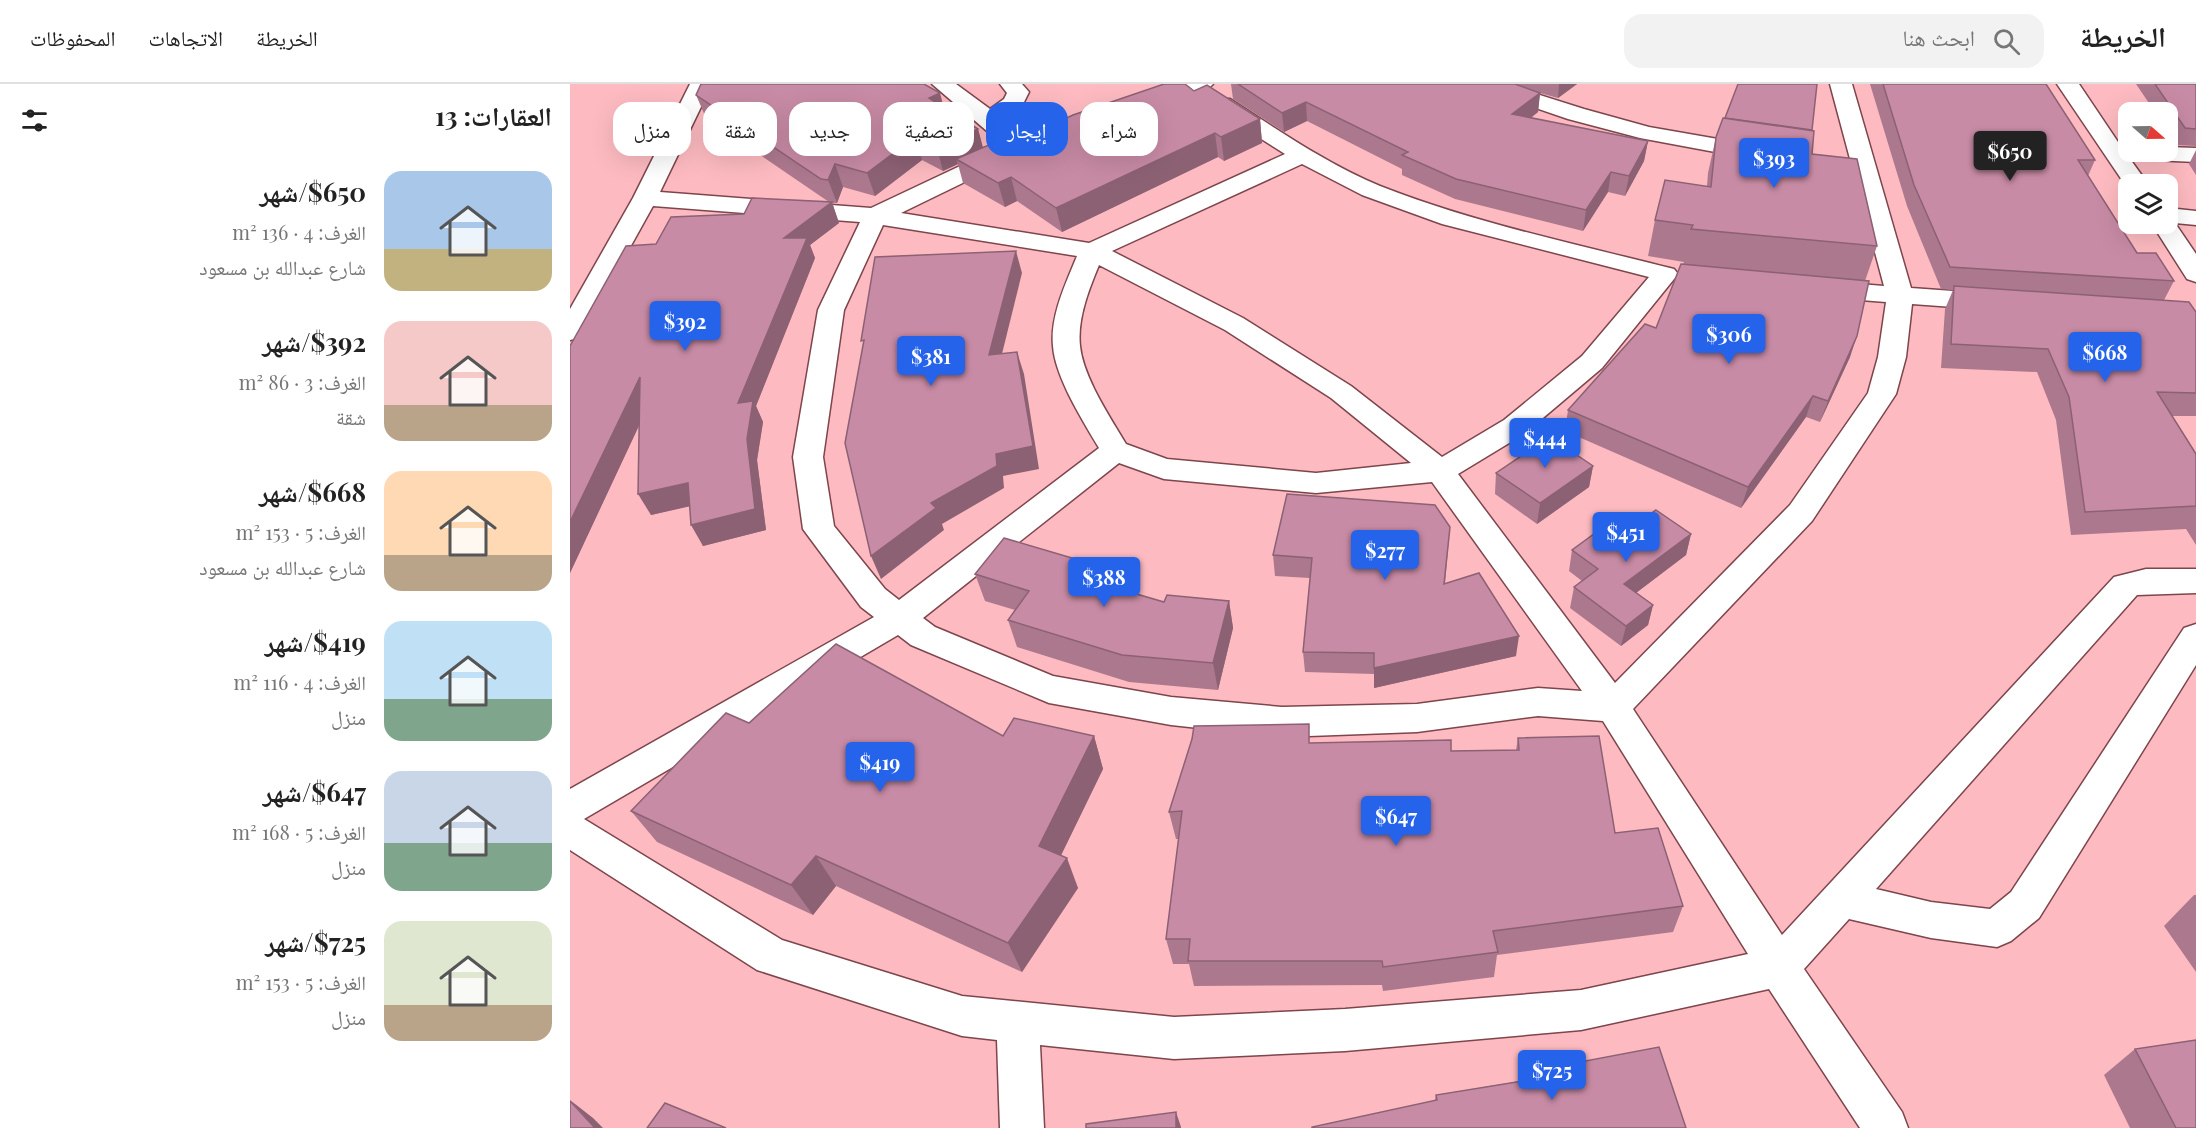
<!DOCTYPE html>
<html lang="ar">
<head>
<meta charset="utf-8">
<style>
	:root { --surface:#fff; --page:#f2f2f2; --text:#222; --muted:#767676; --line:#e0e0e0; --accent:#2563eb }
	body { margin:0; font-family:"Playfair Display","Noto Naskh Arabic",serif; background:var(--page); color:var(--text); direction:rtl; height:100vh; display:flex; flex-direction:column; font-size:22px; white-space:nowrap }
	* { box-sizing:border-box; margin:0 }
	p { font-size:20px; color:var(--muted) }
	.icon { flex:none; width:33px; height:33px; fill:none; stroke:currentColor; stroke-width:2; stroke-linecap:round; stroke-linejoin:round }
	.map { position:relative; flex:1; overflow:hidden; direction:ltr }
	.drawer { display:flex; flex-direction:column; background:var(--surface); width:570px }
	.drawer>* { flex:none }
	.hud { position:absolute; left:18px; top:18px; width:570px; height:54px; direction:rtl; display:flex; gap:12px }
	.needle { width:39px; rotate:110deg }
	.fabs { position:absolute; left:1548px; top:18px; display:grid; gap:12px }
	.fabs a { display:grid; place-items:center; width:60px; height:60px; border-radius:12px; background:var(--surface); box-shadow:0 6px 24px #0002; font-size:30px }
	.price { position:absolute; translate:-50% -51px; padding:0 14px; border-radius:6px; background:var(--accent); color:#fff; font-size:20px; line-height:39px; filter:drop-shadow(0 2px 3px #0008) }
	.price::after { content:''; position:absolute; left:50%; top:36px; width:18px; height:14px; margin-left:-9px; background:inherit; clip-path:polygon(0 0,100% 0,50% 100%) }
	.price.active { background:#222; color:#fff }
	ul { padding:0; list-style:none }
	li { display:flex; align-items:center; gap:18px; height:150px; padding:0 18px }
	li span { display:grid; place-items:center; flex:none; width:168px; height:120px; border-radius:18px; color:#555 }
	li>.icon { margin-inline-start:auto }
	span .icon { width:72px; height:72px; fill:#fffc; stroke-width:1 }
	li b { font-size:26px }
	h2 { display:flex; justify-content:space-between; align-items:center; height:72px; padding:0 18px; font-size:26px }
	.chip { padding:0 21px; border-radius:18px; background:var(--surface); box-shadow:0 6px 24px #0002; font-size:21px; line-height:54px }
	.chip.active { background:var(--accent); color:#fff }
	header { display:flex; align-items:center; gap:36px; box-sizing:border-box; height:84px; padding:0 30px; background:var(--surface); border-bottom:2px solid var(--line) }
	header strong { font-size:28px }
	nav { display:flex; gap:33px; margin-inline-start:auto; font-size:21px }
	.search { width:420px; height:54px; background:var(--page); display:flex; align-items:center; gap:15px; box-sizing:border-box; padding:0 21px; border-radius:18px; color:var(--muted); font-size:22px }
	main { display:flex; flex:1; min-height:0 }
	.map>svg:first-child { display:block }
</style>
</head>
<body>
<header>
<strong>الخريطة</strong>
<div class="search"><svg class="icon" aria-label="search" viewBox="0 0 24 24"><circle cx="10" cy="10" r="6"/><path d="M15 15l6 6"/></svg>ابحث هنا</div>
<nav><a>الخريطة</a><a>الاتجاهات</a><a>المحفوظات</a></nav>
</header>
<main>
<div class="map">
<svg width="1626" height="1044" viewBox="0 0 1626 1044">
	<rect width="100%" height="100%" fill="#fdbbc1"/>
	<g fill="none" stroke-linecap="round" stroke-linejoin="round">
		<defs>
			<g id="minor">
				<path d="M120 0H142L90 108 301 124 424 66H439L362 0H386L420 25 434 15 437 9 430 0H452L459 8 451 24 433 36 460 63 457 68H441L443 71 440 76 331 129 519 159 715 70 644 25 641 20 644 15H660C708 46 757 80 810 102 904 139 1006 160 1104 185L1108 190 1104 195 1032 284 954 350 888 390 1045 599 1220 421 1298 309 1308 273 1316 218 1252 213 1243 210 1239 205 1243 200 1252 197 1314 202 1260 0H1282L1341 204 1425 210 1434 212 1438 218 1434 224 1425 226 1342 220 1336 273 1326 310 1242 437 1063 625 1212 851 1544 493 1576 485H1626V509L1567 511 1306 805 1361 818 1420 825 1441 808 1614 544 1626 540V581L1469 834 1441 857 1427 863 1361 854 1279 835 1234 885 1332 1028 1338 1044H1290L1199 905 1011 946 775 967 604 975 470 961 474 1044H430L427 956 392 952 187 886 0 766V705L304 533 291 523 233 445 223 373 248 226 290 138 83 122 13 248 9 254 0 256V225L63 114ZM732 80 792 111 872 140 1079 193 1012 272 934 336 872 373 781 302 673 234 542 167ZM313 141 507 172C496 199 480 232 483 262 485 293 513 337 529 364L329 516 315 505 264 442 253 373 274 226ZM529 181 655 246 761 314 841 379 746 389 597 375 556 360C540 333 513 293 510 262 507 235 519 205 529 181ZM549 379 594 395 746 409 862 398 1012 607 968 604 847 620 712 623 601 613 483 592 365 543 353 534ZM328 551 341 561 479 619 601 641 712 653 847 648 968 632 1033 637 1178 870 1011 906 775 925 604 933 392 912 212 856 14 735Z"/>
				<polygon points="610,0 643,0 639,4 579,23 571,22 568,17 571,12"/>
				<polygon points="903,0 935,0 1014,25 1079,43 1188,62 1196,64 1199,69 1196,74 1188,76 1070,54 998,35 907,4"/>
				<polygon points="1487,0 1509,0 1550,61 1558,61 1558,68 1598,68 1598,63 1626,64 1626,78 1560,75 1578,100 1558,100 1558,105"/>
				<polygon points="1598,124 1626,127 1626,141 1605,139 1626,170 1626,198 1617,195 1582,140 1598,140"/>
			</g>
		</defs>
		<use href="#minor" stroke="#7d454c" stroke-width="3"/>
		<use href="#minor" fill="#fff" fill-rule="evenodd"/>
	</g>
	<g fill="#ac788e">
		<polygon points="661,0 1007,0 988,14 970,9 968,28 961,34 1078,57 1074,77 1055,112 1038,108 1013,147 885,115 832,91 832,85 737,37 714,48 663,15"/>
		<polygon points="1300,0 1476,0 1525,76 1518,92 1567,169 1604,197 1594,216 1626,228 1626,332 1602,332 1626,370 1626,461 1616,445 1501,451 1486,336 1467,288 1371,284 1375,225 1383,206 1371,205 1337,122"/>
		<polygon points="1566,0 1626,0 1626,62 1606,61 1598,47 1598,28 1585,28"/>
		<polygon points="624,7 690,35 692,59 654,77 648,73 492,148 447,117 435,123 393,99 388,80 373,87 352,76 305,112 273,103 267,119 262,119 269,139 240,161 245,174 186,322 193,338 187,376 196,446 133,462 119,422 81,431 69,341 0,489 0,262 86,160 174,130 259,118 136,34 126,11 374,23 408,45 413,64 436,62"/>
		<polygon points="1242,46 1242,70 1307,162 1295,197 1280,273 1250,338 1236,333 1171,424 995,347 998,326 1086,244 1114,178 1078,172 1085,136 1137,102 1138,89 1146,53"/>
		<polygon points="1626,66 1626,91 1619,80"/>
		<polygon points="1023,382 1019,403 967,440 925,410 926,389"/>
		<polygon points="880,443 875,500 946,572 804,604 804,590 735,588 733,568 740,494 705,492 703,471"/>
		<polygon points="1053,450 1121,450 1116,471 1066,509 1083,521 1078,541 1051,562 1000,524 1004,503 1012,497 999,487 1002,466"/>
		<polygon points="405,490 517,496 594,518 659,517 663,544 648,606 559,598 447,563 438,536 445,526 415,517"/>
		<polygon points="179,639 433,652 524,652 533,685 491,771 508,804 452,888 266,802 243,831 87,758 61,727"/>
		<polygon points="948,654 1045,749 1113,822 1103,848 927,871 924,893 813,907 812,901 624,902 619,880 603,880 596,855 609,755 606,755 599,728 740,659 881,667 946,666"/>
		<polygon points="1624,811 1626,811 1626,888 1594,842"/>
		<polygon points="1565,965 1626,1044 1560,1044 1534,991"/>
		<polygon points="994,981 1116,1044 865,1016 866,1011 991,990"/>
	</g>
	<g fill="#8c6174">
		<polygon points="989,0 1007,0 988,14"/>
		<polygon points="370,9 376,32 359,14"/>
		<polygon points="970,9 968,28 940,49 942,30"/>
		<polygon points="736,18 737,37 714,48 712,29"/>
		<polygon points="690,35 692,59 654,77 651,53"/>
		<polygon points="408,45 414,68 386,75 388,80 373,87 367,64"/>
		<polygon points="645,49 648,73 492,148 486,124"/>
		<polygon points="345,53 352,76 305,112 297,89"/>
		<polygon points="1078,57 1074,77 1055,112 1059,92"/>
		<polygon points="265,80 273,103 267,119 258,96"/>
		<polygon points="1041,88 1038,108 1013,147 1016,126"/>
		<polygon points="441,93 447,117 435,123 428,99"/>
		<polygon points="262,118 269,139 240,161 245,174 186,322 193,338 187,376 196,446 133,462 121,441 177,355 168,319 214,154"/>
		<polygon points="446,167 452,189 426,294 419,271"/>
		<polygon points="1287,252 1280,273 1250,338 1258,317"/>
		<polygon points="447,268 454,290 469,385 433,392 434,404 372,440 374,446 311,495 301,472 361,419 426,370"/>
		<polygon points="70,293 82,314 0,489 0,438"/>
		<polygon points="1243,312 1236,333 1171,424 1178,403"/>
		<polygon points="1023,382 1019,403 967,440 970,419"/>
		<polygon points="118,399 130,420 81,431 68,410"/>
		<polygon points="1121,450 1116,471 1050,521 1054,500"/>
		<polygon points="512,477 519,504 502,491"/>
		<polygon points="659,517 663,544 648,606 643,579"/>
		<polygon points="1083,521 1078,541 1051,562 1056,542"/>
		<polygon points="949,552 946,572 804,604 804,584"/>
		<polygon points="524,652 533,685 481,792 469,762"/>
		<polygon points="246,772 266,802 243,831 221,801"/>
		<polygon points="497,774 508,804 452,888 438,859"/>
		<polygon points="0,1016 23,1034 33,1044 25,1044"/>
		<polygon points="606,1028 611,1043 611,1044 606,1044"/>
	</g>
	<g fill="#c88ba5" stroke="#8c6174" stroke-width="1.5">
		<polygon points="131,0 354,0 370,9 359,14 408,45 367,64 345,53 297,89 265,80 258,96 251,95 126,11"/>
		<polygon points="594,0 615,0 624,7 637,1 690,35 651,53 645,49 486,124 441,93 428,99 386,75 428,57 436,62 503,31"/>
		<polygon points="668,0 945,0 970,9 942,30 1078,57 1059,92 1041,88 1016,126 886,95 832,71 838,68 736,18 712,29"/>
		<polygon points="1168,0 1247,0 1242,46 1155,34"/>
		<polygon points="1313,0 1476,0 1525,76 1508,76 1567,169 1586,169 1604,197 1380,183 1344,101"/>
		<polygon points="1585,0 1626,0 1626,45 1615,44"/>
		<polygon points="1153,34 1244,47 1242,70 1287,75 1307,162 1121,145 1123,141 1085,136 1095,96 1141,103 1146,53"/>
		<polygon points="182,114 262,118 214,154 237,154 168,319 183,317 177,355 185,425 121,441 118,399 68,410 70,293 0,438 0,262 56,162 86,160 101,133 174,130"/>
		<polygon points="446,167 419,271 447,268 463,362 426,370 427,382 361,419 366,424 301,472 275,359 294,256 291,257 305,173"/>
		<polygon points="1111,180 1299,197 1287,252 1258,317 1243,312 1178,403 998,326 1075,240 1086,244"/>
		<polygon points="1384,202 1619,218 1626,228 1626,309 1587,308 1626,370 1626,422 1515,428 1499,313 1478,265 1381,260"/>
		<polygon points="976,350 1023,382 970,419 926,389 966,362"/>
		<polygon points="717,410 865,421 880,443 874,500 909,489 949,552 804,584 804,569 733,568 742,474 703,471"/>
		<polygon points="1086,426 1121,450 1054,500 1083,521 1056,542 1004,503 1028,485 1002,466 1039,439 1053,450"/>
		<polygon points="434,454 512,477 502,491 594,518 597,511 659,517 643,579 552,571 438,536 459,507 405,490"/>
		<polygon points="266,560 433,652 444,634 524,652 469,762 497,774 438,859 246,772 221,801 61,727 156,629 179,639"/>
		<polygon points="739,640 739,659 881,656 881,667 949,666 948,654 1029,652 1045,749 1088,744 1113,822 923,847 928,868 813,883 812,877 618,877 620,855 596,855 612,727 599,728 622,655 624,642"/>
		<polygon points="1626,956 1626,1044 1606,1044 1565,965"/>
		<polygon points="1089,963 1116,1044 742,1044 742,1043 867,1016 866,1011 996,990 994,981"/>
		<polygon points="0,1017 25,1044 0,1044"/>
		<polygon points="95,1019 156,1044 77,1044"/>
		<polygon points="606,1028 606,1044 516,1044 516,1040"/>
	</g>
</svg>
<div class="fabs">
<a><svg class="needle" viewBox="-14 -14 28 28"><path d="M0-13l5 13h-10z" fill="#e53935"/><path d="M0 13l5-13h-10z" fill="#767676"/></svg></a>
<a><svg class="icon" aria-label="layers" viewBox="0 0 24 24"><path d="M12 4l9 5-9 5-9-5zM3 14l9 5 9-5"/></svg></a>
</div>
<b class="price active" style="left:1440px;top:98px">$650</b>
<b class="price" style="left:1204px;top:105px">$393</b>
<b class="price" style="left:115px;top:268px">$392</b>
<b class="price" style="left:1159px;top:281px">$306</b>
<b class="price" style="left:1535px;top:299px">$668</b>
<b class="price" style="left:361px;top:303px">$381</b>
<b class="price" style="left:975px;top:385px">$444</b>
<b class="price" style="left:1056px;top:479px">$451</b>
<b class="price" style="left:815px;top:497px">$277</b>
<b class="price" style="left:534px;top:524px">$388</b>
<b class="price" style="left:310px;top:709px">$419</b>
<b class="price" style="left:826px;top:763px">$647</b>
<b class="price" style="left:982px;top:1017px">$725</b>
<div class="hud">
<a class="chip">شراء</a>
<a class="chip active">إيجار</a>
<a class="chip">تصفية</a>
<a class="chip">جديد</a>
<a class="chip">شقة</a>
<a class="chip">منزل</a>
</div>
</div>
<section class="drawer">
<h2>العقارات: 13<svg class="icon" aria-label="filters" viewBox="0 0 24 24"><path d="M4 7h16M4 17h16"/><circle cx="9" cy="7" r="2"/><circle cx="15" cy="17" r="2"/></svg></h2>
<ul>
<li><span style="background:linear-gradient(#a9c7e8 65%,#c2b280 0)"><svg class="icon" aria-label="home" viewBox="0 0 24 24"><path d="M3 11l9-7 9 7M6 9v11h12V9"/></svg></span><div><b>$650/شهر</b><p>الغرف: 4 · 136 m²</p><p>شارع عبدالله بن مسعود</p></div></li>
<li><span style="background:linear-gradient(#f6c9c9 70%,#b9a48a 0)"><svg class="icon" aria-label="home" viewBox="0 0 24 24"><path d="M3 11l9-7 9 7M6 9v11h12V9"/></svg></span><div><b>$392/شهر</b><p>الغرف: 3 · 86 m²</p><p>شقة</p></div></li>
<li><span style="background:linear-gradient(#ffd9b3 70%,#b9a48a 0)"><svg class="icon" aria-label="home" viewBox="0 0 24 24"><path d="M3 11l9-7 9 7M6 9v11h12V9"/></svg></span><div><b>$668/شهر</b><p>الغرف: 5 · 153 m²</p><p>شارع عبدالله بن مسعود</p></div></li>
<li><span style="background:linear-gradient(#bfe0f5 65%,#7fa58c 0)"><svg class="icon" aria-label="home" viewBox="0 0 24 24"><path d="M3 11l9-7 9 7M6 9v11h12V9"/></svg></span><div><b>$419/شهر</b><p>الغرف: 4 · 116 m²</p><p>منزل</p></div></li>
<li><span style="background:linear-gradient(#c9d6e8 60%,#7fa58c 0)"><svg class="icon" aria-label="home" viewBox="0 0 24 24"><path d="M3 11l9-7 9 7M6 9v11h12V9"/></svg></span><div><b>$647/شهر</b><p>الغرف: 5 · 168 m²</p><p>منزل</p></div></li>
<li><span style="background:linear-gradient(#dfe7d0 70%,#b9a48a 0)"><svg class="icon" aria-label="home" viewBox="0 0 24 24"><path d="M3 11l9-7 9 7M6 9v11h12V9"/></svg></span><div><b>$725/شهر</b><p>الغرف: 5 · 153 m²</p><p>منزل</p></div></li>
</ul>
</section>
</main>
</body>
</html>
